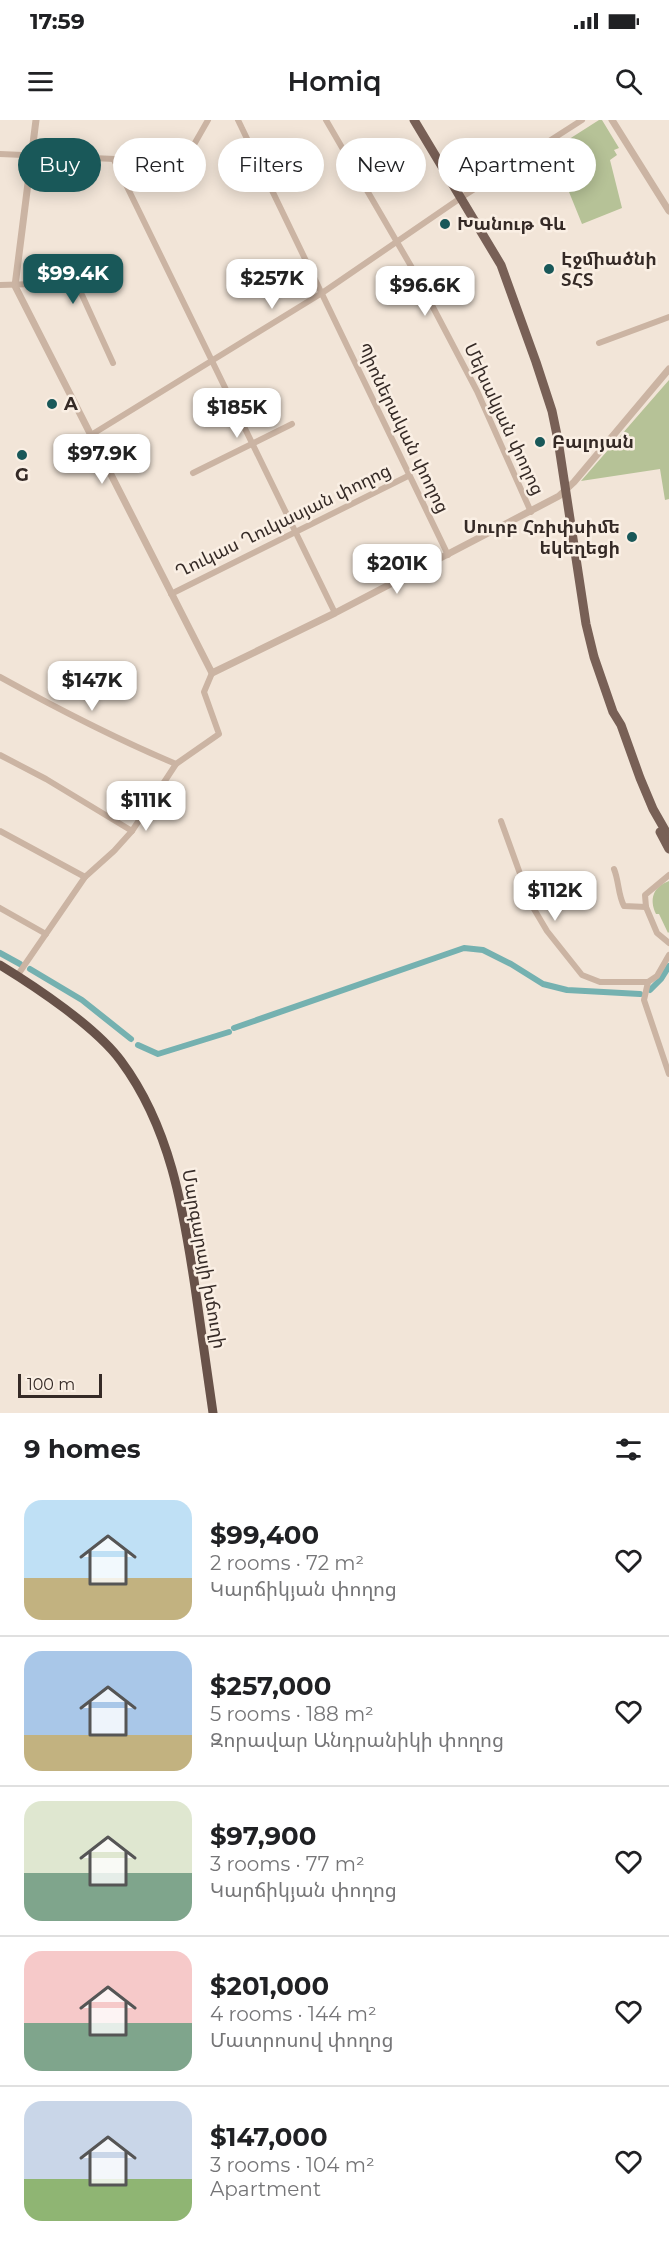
<!DOCTYPE html>
<html lang="en">
<head>
<meta charset="utf-8">
<style>
	:root { --surface:#fff; --page:#f2f2f2; --text:#202124; --muted:#757577; --line:#e0e0e0; --accent:#195859 }
	body { margin:0; font-family:Montserrat,"Noto Sans Armenian",sans-serif; background:var(--page); color:var(--text); height:100vh; display:flex; flex-direction:column; font-size:22px; white-space:nowrap }
	* { box-sizing:border-box; margin:0 }
	p { font-size:20px; color:var(--muted) }
	.icon { flex:none; width:33px; height:33px; fill:none; stroke:currentColor; stroke-width:2; stroke-linecap:round; stroke-linejoin:round }
	.map { position:relative; height:1293px; overflow:hidden }
	.panel { display:flex; flex-direction:column; background:var(--surface); flex:1 }
	.panel>* { flex:none }
	.banner { position:absolute; left:18px; top:18px; width:633px; height:54px; display:flex; gap:12px }
	.scale { position:absolute; left:18px; bottom:15px; width:84px; box-sizing:border-box; padding-left:6px; border:3px solid #352a26; border-top:0; font-size:16px; line-height:21px; white-space:nowrap; color:#352a26; -webkit-text-stroke:4px #faefe4; paint-order:stroke }
	.price { position:absolute; translate:-50% -51px; padding:0 14px; border-radius:12px; background:#fff; color:#222; font-size:20px; line-height:39px; filter:drop-shadow(0 2px 3px #0008) }
	.price::after { content:''; position:absolute; left:50%; top:36px; width:18px; height:14px; margin-left:-9px; background:inherit; clip-path:polygon(0 0,100% 0,50% 100%) }
	.price.on { background:var(--accent); color:#fff }
	ul { padding:0; list-style:none }
	li { display:flex; align-items:center; gap:18px; height:150px; padding:0 24px }
	li+li { border-top:2px solid var(--line) }
	li span { display:grid; place-items:center; flex:none; width:168px; height:120px; border-radius:18px; color:#555 }
	li>.icon { margin-inline-start:auto }
	span .icon { width:72px; height:72px; fill:#fffc; stroke-width:1 }
	li b { font-size:26px }
	h2 { display:flex; justify-content:space-between; align-items:center; height:72px; padding:0 24px; font-size:26px }
	.tag { padding:0 21px; border-radius:27px; background:var(--surface); box-shadow:0 3px 15px #0003; font-size:21px; line-height:54px }
	.tag.on { background:var(--accent); color:#fff }
	.status { display:flex; justify-content:space-between; align-items:center; height:42px; padding:0 30px; background:var(--surface); direction:ltr }
	.status svg { height:16px; fill:currentColor }
	header { display:flex; justify-content:space-between; align-items:center; height:78px; padding:0 24px; background:var(--surface); font-size:27px; font-weight:600 }
	.map>svg:first-child { display:block }
</style>
</head>
<body>
<div class="status"><b>17:59</b><svg viewBox="0 0 49 12"><path d="M0 12V9h3v3zM5 12V6h3v6zM10 12V3h3v9zM15 12V0h3v12zM26 1h20v11H26zM47 4h2v5h-2z"/></svg></div>
<header><svg class="icon" aria-label="menu" viewBox="0 0 24 24"><path d="M4 6h16M4 12h16M4 18h16"/></svg>Homiq<svg class="icon" aria-label="search" viewBox="0 0 24 24"><circle cx="10" cy="10" r="6"/><path d="M15 15l6 6"/></svg></header>
<div class="map">
<svg width="669" height="1293" viewBox="0 0 669 1293">
	<rect width="100%" height="100%" fill="#f2e5d8"/>
	<g fill="#b6c297">
		<polygon points="599,0 602,0 619,28 614,30 617,35 610,40 622,88 582,104 552,30"/>
		<polygon points="669,260 669,379 665,380 660,349 581,361"/>
		<path d="M669 761V812L668 813 659 794H656C649 779 653 767 669 761Z"/>
	</g>
	<polygon fill="#75b1b0" points="466,25 479,36 483,36 480,34 482,31 493,38 497,44 483,43 482,50 471,53 465,49 466,44 464,43 462,44 461,39 454,30 456,28 462,29"/>
	<g fill="none" stroke-linecap="round" stroke-linejoin="round">
		<g stroke="#75b1b0" stroke-width="6">
			<polyline points="0,833 20,844"/>
			<polyline points="30,849 82,880 131,919"/>
			<polyline points="650,870 661,859 669,846"/>
			<polyline points="234,908 464,828 483,830 511,844 543,864 567,870 640,874"/>
			<polyline points="138,925 158,934 229,912"/>
		</g>
		<g stroke="#cbb4a3" stroke-width="6">
			<polyline points="238,0 448,435"/>
			<polyline points="326,0 415,153 477,271 531,392"/>
			<polyline points="0,34 184,42 208,0"/>
			<polyline points="114,40 335,493"/>
			<polyline points="0,165 35,164 72,153 113,243"/>
			<polyline points="599,223 669,197"/>
			<polyline points="91,315 322,173 462,77 582,0"/>
			<polyline points="193,353 292,304"/>
			<polyline points="171,474 408,356"/>
			<path d="M0 557C58 589 116 619 176 644"/>
			<polyline points="0,635 46,659 132,711"/>
			<polyline points="501,701 531,784 547,811 582,855 600,862 648,862"/>
			<polyline points="0,711 85,757"/>
			<path d="M614 749C619 761 618 775 624 786L646 787"/>
			<polyline points="669,755 645,775 646,787 657,813 669,823"/>
			<polyline points="0,788 46,814"/>
			<polyline points="669,835 657,856 648,862 644,880 669,954"/>
			<polyline points="17,856 85,757 114,731 132,711 176,644 219,614 204,572 212,553"/>
		</g>
		<g stroke="#cbb4a3" stroke-width="7">
			<polyline points="36,0 15,166 212,553 335,493 559,376 574,362 669,249"/>
			<polyline points="612,0 669,91"/>
		</g>
		<g stroke="#786056" stroke-width="9">
			<polyline points="414,0 501,145 536,242 552,291 558,320 586,504 594,537 613,592 621,605 640,658 653,689 669,717"/>
			<polyline points="660,712 669,729"/>
		</g>
		<path stroke="#685249" stroke-width="9" d="M0 845C36 867 96 907 121 941 170 1007 183 1087 195 1167 201 1209 207 1251 213 1293"/>
	</g>
	<g fill="#195859" stroke="#faefe4" stroke-width="2">
		<circle cx="445" cy="104" r="6"/>
		<circle cx="549" cy="149" r="6"/>
		<circle cx="52" cy="284" r="6"/>
		<circle cx="540" cy="322" r="6"/>
		<circle cx="22" cy="335" r="6"/>
		<circle cx="632" cy="417" r="6"/>
	</g>
	<g text-anchor="middle" stroke-width="5" stroke-linejoin="round" paint-order="stroke">
		<g font-size="18" font-weight="bold" fill="#352a26" stroke="#faefe4" text-anchor="start">
			<text x="457" y="110">Խանութ Գև</text>
			<text x="561" y="145">Էջմիածնի<tspan x="561" dy="21">ՏՀՏ</tspan></text>
			<text x="64" y="290">A</text>
			<text x="552" y="328">Բալոյան</text>
			<text x="22" y="361" text-anchor="middle">G</text>
			<text x="620" y="413" text-anchor="end">Սուրբ Հռիփսիմե<tspan x="620" dy="21">եկեղեցի</tspan></text>
		</g>
		<g font-size="18" fill="#352a26" stroke="#faefe4">
			<text transform="translate(504 299) rotate(65)" y="6">Մեխակյան փողոց</text>
			<text transform="translate(403 308) rotate(64)" y="6">Պիոներական փողոց</text>
			<text transform="translate(283 401) rotate(-26)" y="6">Ղուկաս Ղուկասյան փողոց</text>
			<text transform="translate(204 1139) rotate(80)" y="6">Մարգարայի խճուղի</text>
		</g>
	</g>
</svg>
<div class="scale">100 m</div>
<b class="price on" style="left:73px;top:185px">$99.4K</b>
<b class="price" style="left:272px;top:190px">$257K</b>
<b class="price" style="left:425px;top:197px">$96.6K</b>
<b class="price" style="left:237px;top:319px">$185K</b>
<b class="price" style="left:102px;top:365px">$97.9K</b>
<b class="price" style="left:397px;top:475px">$201K</b>
<b class="price" style="left:92px;top:592px">$147K</b>
<b class="price" style="left:146px;top:712px">$111K</b>
<b class="price" style="left:555px;top:802px">$112K</b>
<div class="banner">
<a class="tag on">Buy</a>
<a class="tag">Rent</a>
<a class="tag">Filters</a>
<a class="tag">New</a>
<a class="tag">Apartment</a>
</div>
</div>
<section class="panel">
<h2>9 homes<svg class="icon" aria-label="filters" viewBox="0 0 24 24"><path d="M4 7h16M4 17h16"/><circle cx="9" cy="7" r="2"/><circle cx="15" cy="17" r="2"/></svg></h2>
<ul>
<li><span style="background:linear-gradient(#bfe0f5 65%,#c2b280 0)"><svg class="icon" aria-label="home" viewBox="0 0 24 24"><path d="M3 11l9-7 9 7M6 9v11h12V9"/></svg></span><div><b>$99,400</b><p>2 rooms · 72 m²</p><p>Կարճիկյան փողոց</p></div><svg class="icon" aria-label="heart" viewBox="0 0 24 24"><path d="M12 20l-8-8c-3-5 5-10 8-4 3-6 11-1 8 4z"/></svg></li>
<li><span style="background:linear-gradient(#a9c7e8 70%,#c2b280 0)"><svg class="icon" aria-label="home" viewBox="0 0 24 24"><path d="M3 11l9-7 9 7M6 9v11h12V9"/></svg></span><div><b>$257,000</b><p>5 rooms · 188 m²</p><p>Զորավար Անդրանիկի փողոց</p></div><svg class="icon" aria-label="heart" viewBox="0 0 24 24"><path d="M12 20l-8-8c-3-5 5-10 8-4 3-6 11-1 8 4z"/></svg></li>
<li><span style="background:linear-gradient(#dfe7d0 60%,#7fa58c 0)"><svg class="icon" aria-label="home" viewBox="0 0 24 24"><path d="M3 11l9-7 9 7M6 9v11h12V9"/></svg></span><div><b>$97,900</b><p>3 rooms · 77 m²</p><p>Կարճիկյան փողոց</p></div><svg class="icon" aria-label="heart" viewBox="0 0 24 24"><path d="M12 20l-8-8c-3-5 5-10 8-4 3-6 11-1 8 4z"/></svg></li>
<li><span style="background:linear-gradient(#f6c9c9 60%,#7fa58c 0)"><svg class="icon" aria-label="home" viewBox="0 0 24 24"><path d="M3 11l9-7 9 7M6 9v11h12V9"/></svg></span><div><b>$201,000</b><p>4 rooms · 144 m²</p><p>Մատրոսով փողոց</p></div><svg class="icon" aria-label="heart" viewBox="0 0 24 24"><path d="M12 20l-8-8c-3-5 5-10 8-4 3-6 11-1 8 4z"/></svg></li>
<li><span style="background:linear-gradient(#c9d6e8 65%,#8fb573 0)"><svg class="icon" aria-label="home" viewBox="0 0 24 24"><path d="M3 11l9-7 9 7M6 9v11h12V9"/></svg></span><div><b>$147,000</b><p>3 rooms · 104 m²</p><p>Apartment</p></div><svg class="icon" aria-label="heart" viewBox="0 0 24 24"><path d="M12 20l-8-8c-3-5 5-10 8-4 3-6 11-1 8 4z"/></svg></li>
</ul>
</section>
</body>
</html>
